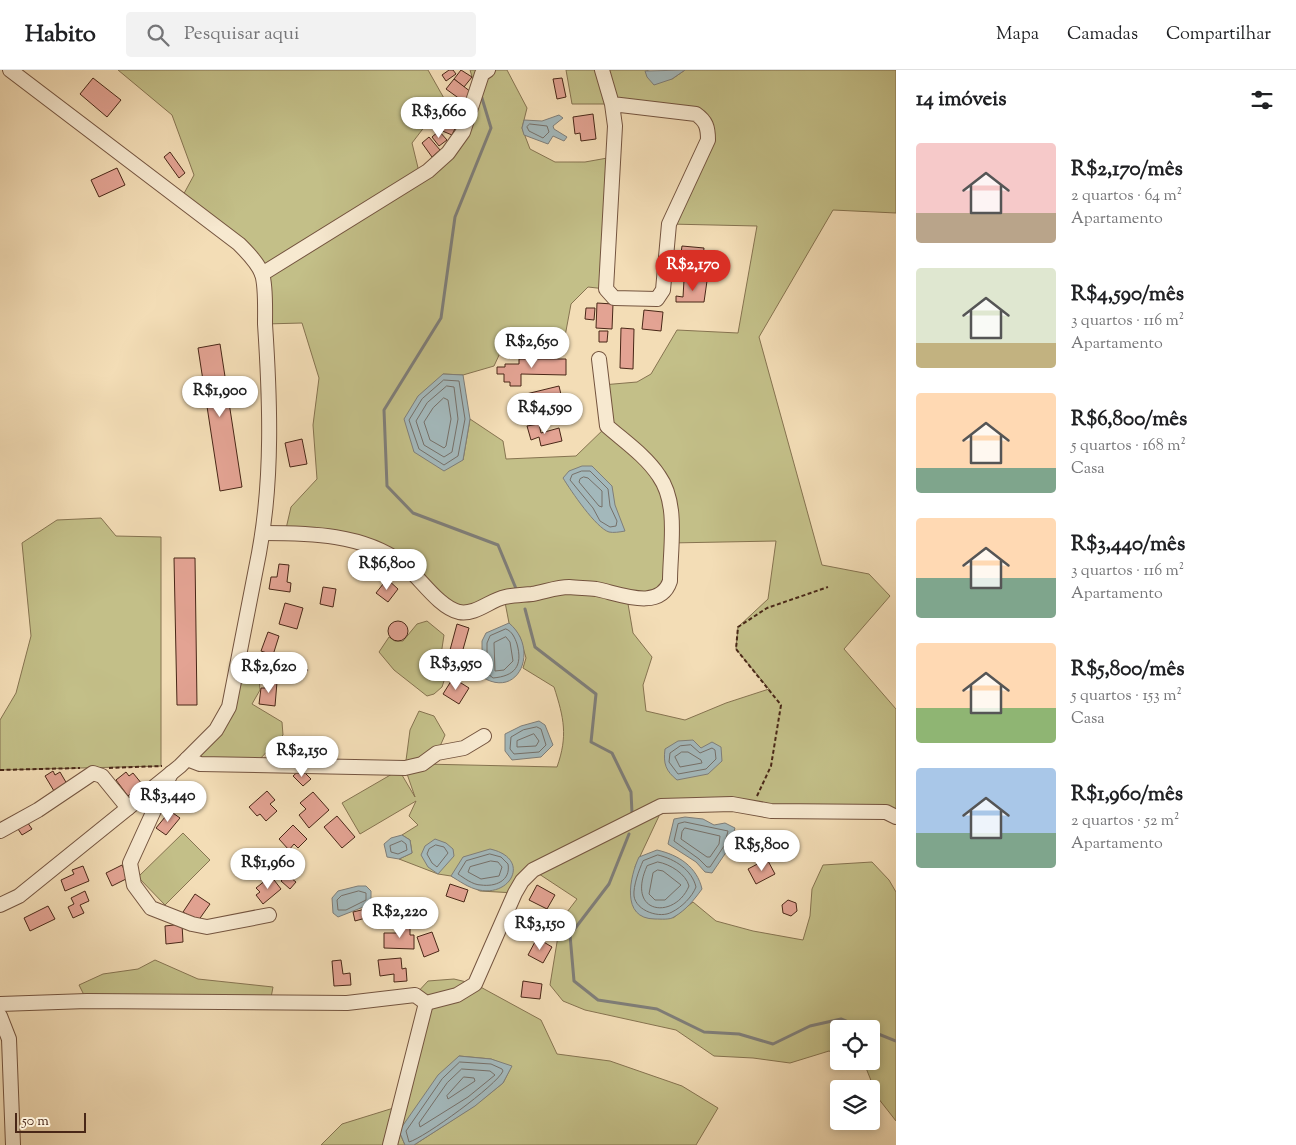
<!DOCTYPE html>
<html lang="pt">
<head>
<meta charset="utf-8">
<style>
	:root { --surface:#fff; --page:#f2f2f2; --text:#202124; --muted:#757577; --line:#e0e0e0; --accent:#d93025 }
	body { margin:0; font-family:"Sorts Mill Goudy",serif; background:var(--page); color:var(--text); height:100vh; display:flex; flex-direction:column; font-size:19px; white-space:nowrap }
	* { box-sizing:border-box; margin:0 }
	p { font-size:16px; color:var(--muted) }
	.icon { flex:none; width:28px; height:28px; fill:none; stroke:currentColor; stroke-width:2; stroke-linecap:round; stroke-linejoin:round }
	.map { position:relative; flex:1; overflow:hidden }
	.side { display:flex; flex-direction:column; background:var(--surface); width:400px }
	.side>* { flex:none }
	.buttons { position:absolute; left:830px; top:950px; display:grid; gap:10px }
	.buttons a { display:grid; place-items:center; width:50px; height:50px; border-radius:5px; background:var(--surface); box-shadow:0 2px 8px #0003; font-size:25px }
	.scale { position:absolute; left:15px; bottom:12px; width:71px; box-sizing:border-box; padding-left:5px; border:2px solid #492717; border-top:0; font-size:14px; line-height:18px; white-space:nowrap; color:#492717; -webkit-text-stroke:4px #f7e9d0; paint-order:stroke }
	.price { position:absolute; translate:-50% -42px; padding:0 11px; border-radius:18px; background:#fff; color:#222; font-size:16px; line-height:32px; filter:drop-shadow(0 1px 2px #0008) }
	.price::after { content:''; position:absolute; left:50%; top:30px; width:15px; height:11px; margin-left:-8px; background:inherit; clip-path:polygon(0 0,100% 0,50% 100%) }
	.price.selected { background:var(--accent); color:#fff }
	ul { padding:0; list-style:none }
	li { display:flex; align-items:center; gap:15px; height:125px; padding:0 20px }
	li span { display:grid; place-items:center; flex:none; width:140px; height:100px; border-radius:5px; color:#555 }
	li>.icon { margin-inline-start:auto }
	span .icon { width:60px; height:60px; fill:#fffc; stroke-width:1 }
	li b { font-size:21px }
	h2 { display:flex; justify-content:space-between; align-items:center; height:60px; padding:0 20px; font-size:21px }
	header { display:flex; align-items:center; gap:30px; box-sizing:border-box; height:70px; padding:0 25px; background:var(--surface); border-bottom:1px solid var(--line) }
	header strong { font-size:24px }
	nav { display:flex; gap:28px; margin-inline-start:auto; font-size:18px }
	.search { width:350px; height:45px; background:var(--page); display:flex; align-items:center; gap:12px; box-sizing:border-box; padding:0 18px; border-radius:5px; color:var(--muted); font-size:19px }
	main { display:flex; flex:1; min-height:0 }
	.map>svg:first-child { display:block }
</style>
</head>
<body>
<header>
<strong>Habito</strong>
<div class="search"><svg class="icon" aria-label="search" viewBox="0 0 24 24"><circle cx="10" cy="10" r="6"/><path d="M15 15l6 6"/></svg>Pesquisar aqui</div>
<nav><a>Mapa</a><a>Camadas</a><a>Compartilhar</a></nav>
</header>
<main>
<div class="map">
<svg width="896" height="1075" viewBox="0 0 896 1075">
	<rect width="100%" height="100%" fill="#f3ddb6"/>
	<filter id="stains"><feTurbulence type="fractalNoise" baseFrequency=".004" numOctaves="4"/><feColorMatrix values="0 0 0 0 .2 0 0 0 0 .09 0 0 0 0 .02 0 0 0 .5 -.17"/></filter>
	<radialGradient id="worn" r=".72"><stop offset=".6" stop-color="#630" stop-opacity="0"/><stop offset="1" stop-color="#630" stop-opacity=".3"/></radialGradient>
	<g fill="#c3bf88" stroke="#867350" fill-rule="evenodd">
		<path d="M118 0H428L445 30 412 73 420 106 448 83 476 20 470 0H507L527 38 522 58 530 79 555 92H585L613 87 606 219 588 217 571 234 563 277 500 283 494 296 463 305 443 304 463 390 470 349 503 371 506 389 576 386 607 356 602 315 637 312 651 304 677 260 738 263 757 156 669 154 708 70 704 51 612 34H572L566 0H646L672 9 685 0H896V143L833 140 759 267 822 495 869 504 890 526 844 579 896 639V742L653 739 659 746 635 797 673 848 693 832 716 851 753 861 803 870 810 846 812 819 823 795 872 792 889 810 896 822V1051L878 1028 864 993 859 991H871V959H839V985L829 981 790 993 753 988 714 986 676 960 585 940 563 931 550 915 559 860 564 846 577 829 533 800 515 823 480 821 451 806 438 804 399 789 412 783 410 770 402 765 418 755 409 746 416 731 360 764 342 733 399 700 415 727 405 698 410 660 419 641 434 646 445 665 437 683 423 694 557 697C568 666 564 648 554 617L523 598 526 588 520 567 509 553 504 527 462 542 373 477 285 463 291 437 317 409 313 355 319 308 302 253 265 254 262 204 181 129 194 105 172 45ZM776 471 768 529 738 557 736 579 769 619 726 633 685 650 646 641 643 615 652 587 633 563 627 528 668 517 670 473Z"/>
		<polygon points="101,448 116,466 161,467 161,696 0,700 0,650 16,623 31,566 22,473 57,450"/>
		<polygon points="427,551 444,565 441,585 447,602 442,617 434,624 427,626 394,600 379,582 389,567 395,571 403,571 417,554"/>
		<polygon points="239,595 259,606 260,620 252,634 282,652 283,665 254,695 187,689 216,660"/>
		<polygon points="183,763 210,790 165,835 138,807"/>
		<polygon points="155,890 198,909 273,917 270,933 87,931 79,915 103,904 138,899"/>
		<polygon points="454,909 475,914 541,950 557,984 610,991 682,1016 718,1038 696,1075 414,1075 474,1036 503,1013 511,997 491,989 459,986 399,1061 405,1075 321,1075 342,1054 400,1036 426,933 415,925 428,911"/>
	</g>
	<g fill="#a3b8bb" stroke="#7f7e79">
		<polygon points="685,0 672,9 654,15 647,7 645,1"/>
		<polygon points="559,45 563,48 553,56 554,59 567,67 564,71 553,66 548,74 524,65 522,58 524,50 542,51"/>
		<polygon points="443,304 463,305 470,349 463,390 444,401 414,382 404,349 418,326"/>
		<path d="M582 396H592L612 416 615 435 625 461C620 462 613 463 609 462 596 458 571 421 563 408L569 401Z"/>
		<path d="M509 553C540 579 519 630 482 607V571L486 563Z"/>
		<polygon points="539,651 545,655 553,675 541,687 512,690 505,681 505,664 521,656"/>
		<path d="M693 670 701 678 712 672 721 677 722 691 708 704 677 710C666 701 663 694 665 679L678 671Z"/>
		<polygon points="685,747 703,749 714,755 725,753 735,758 729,778 712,803 705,802 696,792 668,774 674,749"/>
		<polygon points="402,765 410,770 412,783 399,789 387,787 384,774 391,768"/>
		<polygon points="435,769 446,773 453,779 454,786 438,804 428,797 421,785 425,776"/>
		<path d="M490 779C531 788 512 827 479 820 469 818 459 811 451 806L463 787Z"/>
		<path d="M657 780C679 785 697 797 702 819 694 830 686 840 674 847 670 850 661 849 655 849 620 849 630 806 639 787Z"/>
		<polygon points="358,816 366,816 371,821 371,834 338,847 333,843 332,828 338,821"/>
		<polygon points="459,986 491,989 512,996 503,1013 475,1036 414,1075 405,1075 399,1061 438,1005"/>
	</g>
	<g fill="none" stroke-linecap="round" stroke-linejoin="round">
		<g stroke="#767069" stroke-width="1">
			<polygon points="530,54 547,56 549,62 543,68 529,61 527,57"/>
			<polygon points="444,310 459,311 465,349 458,386 444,395 419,379 409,350 422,329"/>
			<polygon points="447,316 454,317 458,349 452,382 444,387 424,375 416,351 427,333"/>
			<polygon points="444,328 448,330 451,349 446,376 444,378 430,370 424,352 433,338"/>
			<polygon points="582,401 590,401 608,419 610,436 617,451 616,456 610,457 600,451 593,438 570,410 572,405"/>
			<polygon points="584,407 588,408 602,421 602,437 599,436 579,412 580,409"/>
			<path d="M506 559C512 561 515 568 517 574 523 596 515 606 493 608L487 603V573L490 566Z"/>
			<polygon points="506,567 510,572 513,591 504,600 495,601 494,573"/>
			<polygon points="537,657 541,659 546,675 539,682 514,684 510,679 511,667 523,660"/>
			<polygon points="534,664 539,671 536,676 517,677 517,671"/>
			<polygon points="691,675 700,683 712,678 715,680 716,689 706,699 678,704 669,692 670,683 680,676"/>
			<polygon points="682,682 688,682 701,690 702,693 680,697 675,687"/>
			<polygon points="685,752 728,761 724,776 710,797 707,797 699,789 674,771 678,754"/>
			<polygon points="685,758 720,766 719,774 710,787 707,787 681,769 682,762"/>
			<polygon points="402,771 406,774 407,780 398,784 391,782 390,776"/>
			<polygon points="436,775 444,777 448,783 437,797 432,793 427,784 429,779"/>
			<path d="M490 784 501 787 508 794C511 811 495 817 481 815 473 815 464 808 458 804L466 791Z"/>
			<path d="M658 785C675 789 692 800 696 817 692 827 682 837 672 842 660 849 636 841 634 826 633 816 639 800 643 791Z"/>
			<polygon points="491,791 498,792 502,797 499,806 481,809 468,802 470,797"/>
			<path d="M658 792C670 794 686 804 689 816 675 850 625 845 647 796Z"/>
			<polygon points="658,800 663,801 681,815 665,830 655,830 649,824 653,803"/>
			<polygon points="359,821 366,823 366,830 346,840 338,840 337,830 341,826"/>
			<path d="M460 992 491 994 502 999 503 1001C497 1015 424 1068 409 1072L406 1061 442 1009Z"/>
			<polygon points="462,999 490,1001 495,1005 468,1027 420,1057 419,1053 447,1013"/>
			<polygon points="464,1007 474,1008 475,1011 448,1029 447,1026"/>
		</g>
		<g stroke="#7f7e79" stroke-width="3">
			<polyline points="481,25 491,58 455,147 441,248 384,340 387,416 413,443 498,475 517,521"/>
			<polyline points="525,539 535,577 596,624 591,672 612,683 631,722 632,743"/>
			<polyline points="629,764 609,814 570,865 574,911 598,930 657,939 704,962 739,964 773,974 810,956 841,949 865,959"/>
			<polyline points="871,961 896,971"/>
		</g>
	</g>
	<g fill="#e3a393" stroke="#492717">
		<polygon points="449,0 453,0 456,4 446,11 442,5"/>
		<polygon points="461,0 472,7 464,17 454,9"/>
		<polygon points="93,8 121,30 107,47 80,24"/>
		<polygon points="562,8 566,27 557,29 553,9"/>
		<polygon points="454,9 471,22 464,32 446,19"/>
		<polygon points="454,29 465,35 457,49 446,43"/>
		<polygon points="593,44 596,69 581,71 580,63 575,64 573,47"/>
		<polygon points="446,46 458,52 452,65 440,60"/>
		<polygon points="439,61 447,70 439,76 432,67"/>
		<polygon points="429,67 440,80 432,87 422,73"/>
		<polygon points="170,82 185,103 179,108 164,87"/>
		<polygon points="117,98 125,115 99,127 91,110"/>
		<polygon points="682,176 704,178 702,197 696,197 694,211 684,210 685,198 679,197"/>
		<polygon points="684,210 707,211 704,232 676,232 676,226 683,227"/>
		<polygon points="597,233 613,234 612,259 596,258"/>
		<polygon points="586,238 595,238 594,250 585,249"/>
		<polygon points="644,240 663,242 661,261 642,259"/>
		<polygon points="621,258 634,259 633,299 620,298"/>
		<polygon points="599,261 608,261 607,272 599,272"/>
		<polygon points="220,274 242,417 220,421 198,278"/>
		<polygon points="519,289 566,289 566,305 521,304 521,316 510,316 510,312 504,312 504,304 497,304 497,297 505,297 505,294 519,294"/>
		<polygon points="559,316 563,333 531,340 530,337 525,338 522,325"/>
		<polygon points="539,354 541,363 559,358 562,371 541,376 539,367 531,370 527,356"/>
		<polygon points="302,369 307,394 290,397 285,373"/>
		<polygon points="174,488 195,488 197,635 177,635"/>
		<polygon points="279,494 289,495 287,512 291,513 290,522 269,519 271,507 277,507"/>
		<polygon points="387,509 398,519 388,532 376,523"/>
		<polygon points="323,517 336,519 333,537 320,534"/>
		<polygon points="285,533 303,538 297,559 279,554"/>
		<circle cx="398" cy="561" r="10"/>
		<polygon points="457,554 469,558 462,583 450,580"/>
		<polygon points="268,562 279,566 273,585 261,581"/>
		<polygon points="301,594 308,600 300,609 293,603"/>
		<polygon points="453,608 469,618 459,634 443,624"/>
		<polygon points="268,611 277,612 275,636 259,634 261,618 267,618"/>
		<polygon points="301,699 311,709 303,716 293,706"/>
		<polygon points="53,701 55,705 60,702 67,714 54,721 45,706"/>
		<polygon points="126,702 129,706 133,703 142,714 128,726 116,710"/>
		<polygon points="188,713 200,718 187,735 174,725 182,714 186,717"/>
		<polygon points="267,721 275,730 270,734 277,741 266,751 260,744 257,746 249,737"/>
		<polygon points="313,722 329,740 309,758 299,745 306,739 300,733"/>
		<polygon points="170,741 180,748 166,765 156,758"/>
		<polygon points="337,746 355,767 342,778 324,757"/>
		<polygon points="25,749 32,759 22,765 16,756"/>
		<polygon points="293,755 307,769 298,778 294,774 289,780 279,769"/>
		<polygon points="767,789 775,804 756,814 748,799"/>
		<polygon points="122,795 128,808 112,816 106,803"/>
		<polygon points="83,796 89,811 65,821 61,810 74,804 72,800"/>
		<polygon points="287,805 296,812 290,819 281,811"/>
		<polygon points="271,806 281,819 263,834 256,825 260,822 256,818"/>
		<polygon points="450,814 468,820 464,832 446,826"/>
		<polygon points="537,815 555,825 547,839 529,830"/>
		<polygon points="85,821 89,831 80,835 84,843 73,848 68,837 74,834 71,828"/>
		<polygon points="195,824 210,834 198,851 183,842"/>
		<polygon points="788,830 796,833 797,841 791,846 783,843 782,835"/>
		<polygon points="48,836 55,849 30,861 24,848"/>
		<polygon points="374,837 376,845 355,851 353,842"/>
		<polygon points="182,854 183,872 166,874 165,856"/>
		<polygon points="401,854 410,855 410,865 414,865 414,879 384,878 384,863 401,863"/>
		<polygon points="432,862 439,881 424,887 417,867"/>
		<polygon points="537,868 552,877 543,893 528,885"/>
		<polygon points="401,888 402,899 406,898 407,911 394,912 394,904 380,906 378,890"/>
		<polygon points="341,890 343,904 350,903 351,915 334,916 332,891"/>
		<polygon points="523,911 542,914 540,929 521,927"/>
	</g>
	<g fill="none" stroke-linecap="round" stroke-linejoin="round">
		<defs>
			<g id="minor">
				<path d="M602 0 612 34 615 56 606 219 614 228 657 229 663 220 669 154 708 70C708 57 706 51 696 44L612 34"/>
				<polyline points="262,204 428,101 448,83 463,62 482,4 488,0"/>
				<path d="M263 463C310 463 363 464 402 493 419 506 438 537 459 542 476 545 490 530 505 527 514 525 523 525 532 524 544 522 557 517 569 517 578 518 587 518 596 519 618 523 660 542 670 511 670 479 679 434 659 406 646 386 624 371 607 356L599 289"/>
				<polyline points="187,689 200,694 405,698 422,694 437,683 464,678 484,666"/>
				<polyline points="171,703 130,793 134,815 151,838 192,854 207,857 269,845"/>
				<polyline points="0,761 38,740 93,703 102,706 128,738"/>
				<path d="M0 835 19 826 180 696 216 660 229 637 259 483C273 408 270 329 265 254 265 240 266 216 262 204 258 193 247 182 239 174L10 0"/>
				<polyline points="0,934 87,931 347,933 415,925 426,933 457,925 475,914 515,823 522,811 533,800 661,736 732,734 771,741 886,742 896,747"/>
				<polyline points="0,946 9,969 13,1075"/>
				<polyline points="390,1075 426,933"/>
			</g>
		</defs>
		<use href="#minor" stroke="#74543f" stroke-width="16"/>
		<g stroke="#492717" stroke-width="2" stroke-dasharray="4 2.5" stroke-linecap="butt">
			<polyline points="109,698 162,696"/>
			<polyline points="0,700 80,698"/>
			<polyline points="757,726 771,696 781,635 736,579 738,557 767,538 828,517"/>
		</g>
		<use href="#minor" stroke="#f7e9d0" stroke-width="14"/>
	</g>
	<rect width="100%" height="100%" filter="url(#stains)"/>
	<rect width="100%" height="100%" fill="url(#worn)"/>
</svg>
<div class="buttons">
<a><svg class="icon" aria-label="locate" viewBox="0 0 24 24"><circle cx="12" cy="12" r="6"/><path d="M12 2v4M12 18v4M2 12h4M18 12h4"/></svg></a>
<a><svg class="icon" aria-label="layers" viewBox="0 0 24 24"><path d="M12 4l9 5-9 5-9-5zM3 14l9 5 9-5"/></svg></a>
</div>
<div class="scale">50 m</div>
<b class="price" style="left:439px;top:69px">R$3,660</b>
<b class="price selected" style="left:693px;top:222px">R$2,170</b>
<b class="price" style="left:532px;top:299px">R$2,650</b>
<b class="price" style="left:220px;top:348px">R$1,900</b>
<b class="price" style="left:545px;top:365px">R$4,590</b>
<b class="price" style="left:387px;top:521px">R$6,800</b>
<b class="price" style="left:456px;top:621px">R$3,950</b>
<b class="price" style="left:269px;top:624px">R$2,620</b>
<b class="price" style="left:302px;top:708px">R$2,150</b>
<b class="price" style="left:168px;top:753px">R$3,440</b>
<b class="price" style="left:762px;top:802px">R$5,800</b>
<b class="price" style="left:268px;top:820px">R$1,960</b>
<b class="price" style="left:400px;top:869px">R$2,220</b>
<b class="price" style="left:540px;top:881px">R$3,150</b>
</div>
<section class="side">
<h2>14 imóveis<svg class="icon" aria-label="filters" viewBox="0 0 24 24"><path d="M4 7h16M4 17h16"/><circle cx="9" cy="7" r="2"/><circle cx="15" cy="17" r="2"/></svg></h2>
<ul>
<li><span style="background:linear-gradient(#f6c9c9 70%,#b9a48a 0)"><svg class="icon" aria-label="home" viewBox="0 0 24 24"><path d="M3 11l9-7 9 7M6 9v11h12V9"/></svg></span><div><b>R$2,170/mês</b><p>2 quartos · 64 m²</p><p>Apartamento</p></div></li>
<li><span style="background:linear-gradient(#dfe7d0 75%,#c2b280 0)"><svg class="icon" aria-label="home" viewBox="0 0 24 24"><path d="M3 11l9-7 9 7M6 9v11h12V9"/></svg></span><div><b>R$4,590/mês</b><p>3 quartos · 116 m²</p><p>Apartamento</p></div></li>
<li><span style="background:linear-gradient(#ffd9b3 75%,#7fa58c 0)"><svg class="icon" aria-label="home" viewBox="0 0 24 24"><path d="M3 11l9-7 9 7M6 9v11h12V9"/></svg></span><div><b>R$6,800/mês</b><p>5 quartos · 168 m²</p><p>Casa</p></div></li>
<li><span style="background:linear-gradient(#ffd9b3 60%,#7fa58c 0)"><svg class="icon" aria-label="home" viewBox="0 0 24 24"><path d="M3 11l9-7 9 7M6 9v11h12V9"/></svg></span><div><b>R$3,440/mês</b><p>3 quartos · 116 m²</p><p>Apartamento</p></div></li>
<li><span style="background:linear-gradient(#ffd9b3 65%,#8fb573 0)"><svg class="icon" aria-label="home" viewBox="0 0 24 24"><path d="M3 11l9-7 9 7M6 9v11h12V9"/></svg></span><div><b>R$5,800/mês</b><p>5 quartos · 153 m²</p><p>Casa</p></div></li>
<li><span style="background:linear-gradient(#a9c7e8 65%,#7fa58c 0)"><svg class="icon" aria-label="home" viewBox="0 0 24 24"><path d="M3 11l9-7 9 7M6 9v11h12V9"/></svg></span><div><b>R$1,960/mês</b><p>2 quartos · 52 m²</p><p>Apartamento</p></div></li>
</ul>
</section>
</main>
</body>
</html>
